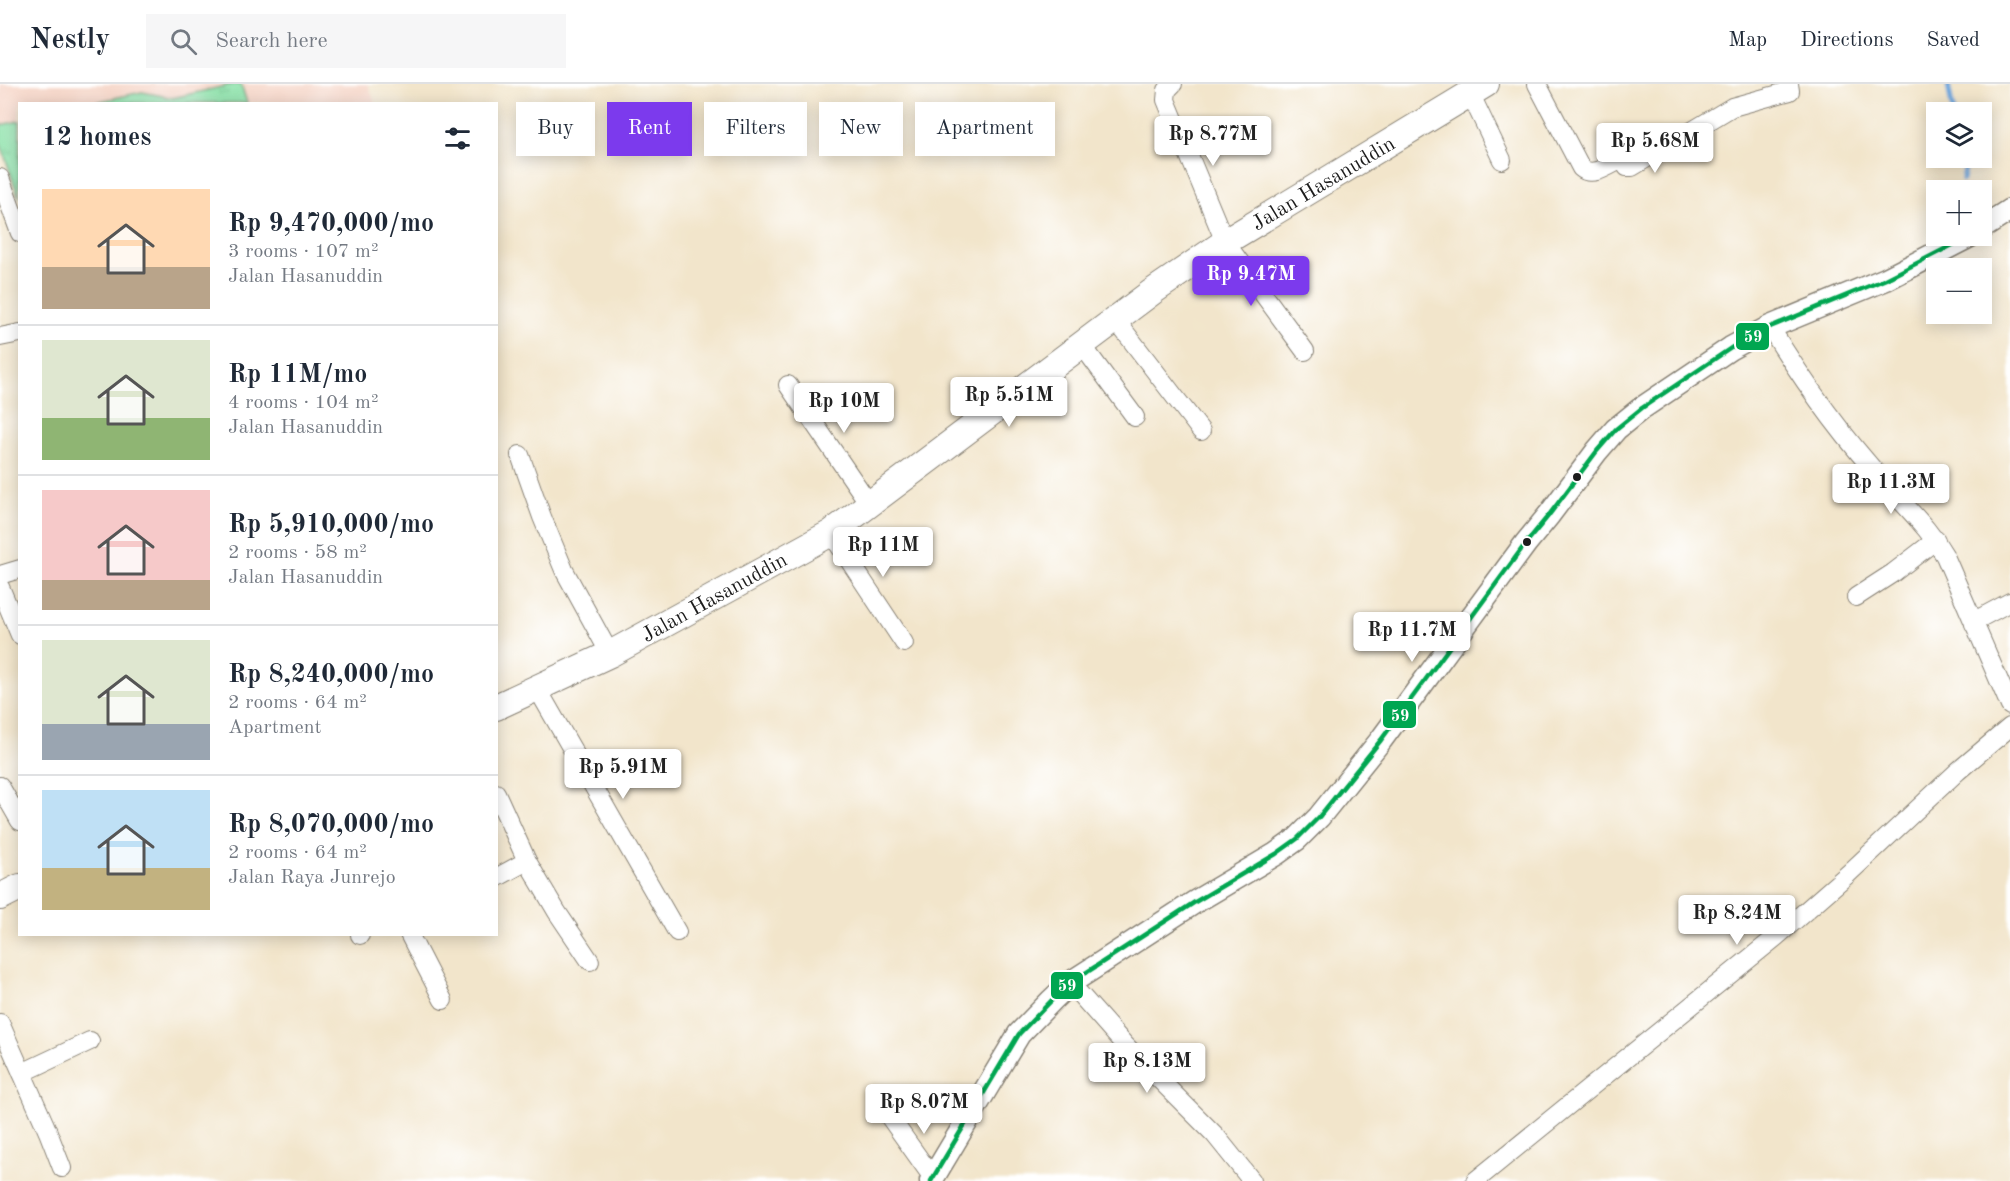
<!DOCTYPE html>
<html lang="en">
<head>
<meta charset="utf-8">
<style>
	:root { --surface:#fff; --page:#f6f6f7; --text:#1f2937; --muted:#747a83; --line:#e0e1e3; --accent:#7c3aed }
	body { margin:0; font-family:"Old Standard TT",serif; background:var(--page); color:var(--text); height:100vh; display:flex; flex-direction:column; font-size:22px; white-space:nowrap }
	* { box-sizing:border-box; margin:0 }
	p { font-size:20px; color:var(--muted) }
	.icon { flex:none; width:33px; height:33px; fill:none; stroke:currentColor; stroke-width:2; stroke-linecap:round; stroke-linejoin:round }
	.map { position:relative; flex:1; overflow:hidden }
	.panel { position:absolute; left:18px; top:18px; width:480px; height:834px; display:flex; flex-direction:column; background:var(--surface); border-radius:0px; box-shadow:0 3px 15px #0003 }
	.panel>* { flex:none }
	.banner { position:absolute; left:516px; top:18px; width:570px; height:54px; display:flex; gap:12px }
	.buttons { position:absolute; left:1926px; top:18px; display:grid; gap:12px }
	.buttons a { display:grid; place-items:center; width:66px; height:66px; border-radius:0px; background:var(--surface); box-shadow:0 3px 15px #0003; font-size:30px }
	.price { position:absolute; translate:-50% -51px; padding:0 14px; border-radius:6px; background:#fff; color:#222; font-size:20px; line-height:39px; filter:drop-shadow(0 2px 3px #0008) }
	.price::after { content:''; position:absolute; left:50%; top:36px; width:18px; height:14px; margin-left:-9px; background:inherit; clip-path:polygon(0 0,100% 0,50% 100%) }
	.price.on { background:var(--accent); color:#fff }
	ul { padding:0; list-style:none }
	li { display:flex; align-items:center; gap:18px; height:150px; padding:0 24px }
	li+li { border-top:2px solid var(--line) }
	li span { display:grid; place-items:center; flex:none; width:168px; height:120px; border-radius:0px; color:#555 }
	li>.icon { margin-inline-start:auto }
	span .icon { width:72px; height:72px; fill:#fffc; stroke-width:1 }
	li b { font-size:26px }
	h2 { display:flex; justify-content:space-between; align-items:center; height:72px; padding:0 24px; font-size:26px }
	.pill { padding:0 21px; border-radius:0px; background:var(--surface); box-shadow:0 3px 15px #0003; font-size:21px; line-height:54px }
	.pill.on { background:var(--accent); color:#fff }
	header { display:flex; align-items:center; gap:36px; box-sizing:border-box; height:84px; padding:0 30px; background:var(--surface); border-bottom:2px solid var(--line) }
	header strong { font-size:28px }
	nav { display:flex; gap:33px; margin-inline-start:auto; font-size:21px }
	.search { width:420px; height:54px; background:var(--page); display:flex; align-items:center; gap:15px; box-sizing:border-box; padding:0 21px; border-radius:0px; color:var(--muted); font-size:22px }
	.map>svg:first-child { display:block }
</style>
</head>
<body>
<header>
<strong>Nestly</strong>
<div class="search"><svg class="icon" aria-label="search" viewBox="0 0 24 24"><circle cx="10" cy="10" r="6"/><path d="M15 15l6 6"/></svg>Search here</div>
<nav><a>Map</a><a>Directions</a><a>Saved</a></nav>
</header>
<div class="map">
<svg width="2010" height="1097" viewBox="0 0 2010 1097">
	<defs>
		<pattern id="grass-tufts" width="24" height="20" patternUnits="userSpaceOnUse" patternTransform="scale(1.5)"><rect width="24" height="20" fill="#86e0a5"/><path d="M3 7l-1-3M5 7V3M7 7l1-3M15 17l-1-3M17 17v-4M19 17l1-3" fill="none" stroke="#73c08d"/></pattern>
	</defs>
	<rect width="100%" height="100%" fill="#fff"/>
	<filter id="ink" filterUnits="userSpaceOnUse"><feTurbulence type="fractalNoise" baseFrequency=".0167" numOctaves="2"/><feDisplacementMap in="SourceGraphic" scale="12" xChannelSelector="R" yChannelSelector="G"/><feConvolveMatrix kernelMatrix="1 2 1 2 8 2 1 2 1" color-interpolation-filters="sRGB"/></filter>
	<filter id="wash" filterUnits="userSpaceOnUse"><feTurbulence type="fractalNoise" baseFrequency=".008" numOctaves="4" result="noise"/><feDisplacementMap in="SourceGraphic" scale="24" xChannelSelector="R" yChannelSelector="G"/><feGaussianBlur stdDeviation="1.35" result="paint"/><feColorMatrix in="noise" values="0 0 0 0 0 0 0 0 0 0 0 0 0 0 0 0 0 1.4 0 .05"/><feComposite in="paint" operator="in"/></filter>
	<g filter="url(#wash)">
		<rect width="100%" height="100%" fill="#f2e5cb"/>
		<g fill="#f5d2c2">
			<polygon points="0,0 234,0 173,14 142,8 92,19 20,20 19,37 0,41"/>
			<polygon points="241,0 368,0 375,19 247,19"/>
		</g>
		<g fill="url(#grass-tufts)" stroke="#517e60" stroke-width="1.5">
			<polygon points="234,0 241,0 247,19 92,19 142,8 173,14"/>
			<polygon points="19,37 20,37 19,114 0,58 0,41"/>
		</g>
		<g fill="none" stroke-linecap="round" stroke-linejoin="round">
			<g stroke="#6ea7de" stroke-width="5">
				<polyline points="1948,0 1953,28"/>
				<polyline points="1963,96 1966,79 1965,74"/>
			</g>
		</g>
	</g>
	<g filter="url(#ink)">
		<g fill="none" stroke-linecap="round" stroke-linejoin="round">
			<defs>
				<g id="minor">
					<polyline points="1173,0 1167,6 1166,16 1225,158 1305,267"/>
					<path d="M1537 0 1581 84C1592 94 1608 82 1620 76L1624 77 1627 83H1632L1732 23 1790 7 1789 0"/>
					<polyline points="1470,9 1502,76"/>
					<polyline points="0,94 20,149"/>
					<polyline points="1115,235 1201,347"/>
					<path d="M1770 243C1804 299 1843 353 1887 401 1908 426 1928 443 1945 472L2010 622"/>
					<polyline points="0,253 20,249"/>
					<polyline points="1082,261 1135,333"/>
					<polyline points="788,301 870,421"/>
					<polyline points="520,371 542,433 564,486 610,570"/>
					<polyline points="831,449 904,559"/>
					<polyline points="0,491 20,485"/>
					<polyline points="0,503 20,551"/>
					<polyline points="1856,513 1893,489 1936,456"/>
					<polyline points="1974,540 1982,533 2010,518"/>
					<polyline points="537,604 677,848"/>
					<polyline points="0,702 20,737"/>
					<polyline points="496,709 527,777 496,794"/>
					<polyline points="527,777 557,828 590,877"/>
					<polyline points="409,850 443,916"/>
					<polyline points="360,851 360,850"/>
					<polyline points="1070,899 1124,960 1215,1051 1252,1097"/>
					<polyline points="0,939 48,1048 62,1084"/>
					<polyline points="22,989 90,957"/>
					<polyline points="886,1028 933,1094"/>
					<polyline points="1475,1097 1776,853 1848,790 1958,687 2010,643"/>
				</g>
				<g id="tertiary">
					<polyline points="1982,144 2010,126"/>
					<polyline points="931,1097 1019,950 1052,916 1070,899 1098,881 1195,818 1276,770 1297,755 1319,733 1381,656 1526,459 1549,431 1597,367 1616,345 1642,324 1731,264 1770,243 1886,195 1970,152"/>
				</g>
				<g id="secondary">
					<polyline points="496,623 610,570 831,449 1152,208 1225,158 1486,0"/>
					<polyline points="0,813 20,803"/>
				</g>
			</defs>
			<use href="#minor" stroke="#878074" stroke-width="20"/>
			<use href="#tertiary" stroke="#878074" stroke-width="25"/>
			<use href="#secondary" stroke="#878074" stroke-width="28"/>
			<use href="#minor" stroke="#fff" stroke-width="18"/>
			<use href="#tertiary" stroke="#fff" stroke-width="22"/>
			<use href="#secondary" stroke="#fff" stroke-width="26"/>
			<defs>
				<polyline id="bus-1" points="931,1097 1019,950 1052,916 1070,899 1098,881 1195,818 1276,770 1297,755 1319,733 1381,656 1526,459 1549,431 1597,367 1616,345 1642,324 1731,264 1770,243 1886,195 1970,152"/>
			</defs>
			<use href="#bus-1" stroke="#fff" stroke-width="9"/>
			<use href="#bus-1" stroke="#00a651" stroke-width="4.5"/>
		</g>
	</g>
	<g fill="#1c1c1c" stroke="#fff" stroke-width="2">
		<circle cx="1577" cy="393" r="5"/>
		<circle cx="1527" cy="458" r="5"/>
	</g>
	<g text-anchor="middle" stroke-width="6" stroke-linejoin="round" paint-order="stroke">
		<g font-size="21" fill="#1c1c1c" stroke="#fff">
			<text transform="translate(1323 99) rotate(-31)" y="7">Jalan Hasanuddin</text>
			<text transform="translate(714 513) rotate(-29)" y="7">Jalan Hasanuddin</text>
		</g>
	</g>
	<g stroke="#fff" stroke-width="2">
		<rect x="1735" y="238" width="35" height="29" rx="6" fill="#00a651"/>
		<rect x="1382" y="616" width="35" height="29" rx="6" fill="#00a651"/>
		<rect x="1050" y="887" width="34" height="29" rx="6" fill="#00a651"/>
	</g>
	<g font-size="16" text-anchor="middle" font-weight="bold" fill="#fff">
		<text x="1753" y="258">59</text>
		<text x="1400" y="637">59</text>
		<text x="1067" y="907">59</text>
	</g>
</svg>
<div class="buttons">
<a><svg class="icon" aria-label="layers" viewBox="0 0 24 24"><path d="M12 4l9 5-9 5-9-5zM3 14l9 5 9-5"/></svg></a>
<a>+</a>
<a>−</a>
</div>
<b class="price" style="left:1213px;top:83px">Rp 8.77M</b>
<b class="price" style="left:1655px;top:90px">Rp 5.68M</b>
<b class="price on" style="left:1251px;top:223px">Rp 9.47M</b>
<b class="price" style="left:1009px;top:344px">Rp 5.51M</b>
<b class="price" style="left:844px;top:350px">Rp 10M</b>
<b class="price" style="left:1891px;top:431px">Rp 11.3M</b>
<b class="price" style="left:883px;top:494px">Rp 11M</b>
<b class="price" style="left:1412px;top:579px">Rp 11.7M</b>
<b class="price" style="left:623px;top:716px">Rp 5.91M</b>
<b class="price" style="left:1737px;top:862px">Rp 8.24M</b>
<b class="price" style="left:1147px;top:1010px">Rp 8.13M</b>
<b class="price" style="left:924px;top:1051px">Rp 8.07M</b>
<div class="banner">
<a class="pill">Buy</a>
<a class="pill on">Rent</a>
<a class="pill">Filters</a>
<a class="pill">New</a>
<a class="pill">Apartment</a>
</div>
<section class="panel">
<h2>12 homes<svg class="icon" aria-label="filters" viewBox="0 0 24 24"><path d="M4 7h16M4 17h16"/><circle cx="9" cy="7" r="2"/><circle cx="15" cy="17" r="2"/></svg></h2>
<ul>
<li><span style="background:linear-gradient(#ffd9b3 65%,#b9a48a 0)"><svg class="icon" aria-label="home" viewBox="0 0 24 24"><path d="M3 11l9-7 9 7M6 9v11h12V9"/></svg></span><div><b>Rp 9,470,000/mo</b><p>3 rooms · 107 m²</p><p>Jalan Hasanuddin</p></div></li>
<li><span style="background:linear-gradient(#dfe7d0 65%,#8fb573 0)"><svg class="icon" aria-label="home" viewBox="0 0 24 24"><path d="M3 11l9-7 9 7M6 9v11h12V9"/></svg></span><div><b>Rp 11M/mo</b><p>4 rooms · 104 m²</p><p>Jalan Hasanuddin</p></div></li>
<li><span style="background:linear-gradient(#f6c9c9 75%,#b9a48a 0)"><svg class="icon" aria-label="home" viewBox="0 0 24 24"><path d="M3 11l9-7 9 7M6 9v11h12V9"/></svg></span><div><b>Rp 5,910,000/mo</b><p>2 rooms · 58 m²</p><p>Jalan Hasanuddin</p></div></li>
<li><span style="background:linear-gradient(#dfe7d0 70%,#9aa5b1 0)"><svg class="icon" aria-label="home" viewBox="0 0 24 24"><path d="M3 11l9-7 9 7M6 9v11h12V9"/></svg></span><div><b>Rp 8,240,000/mo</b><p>2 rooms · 64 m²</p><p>Apartment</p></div></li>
<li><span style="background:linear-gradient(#bfe0f5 65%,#c2b280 0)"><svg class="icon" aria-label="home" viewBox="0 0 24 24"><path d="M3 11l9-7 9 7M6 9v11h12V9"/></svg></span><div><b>Rp 8,070,000/mo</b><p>2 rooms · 64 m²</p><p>Jalan Raya Junrejo</p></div></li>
</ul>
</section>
</div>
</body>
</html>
